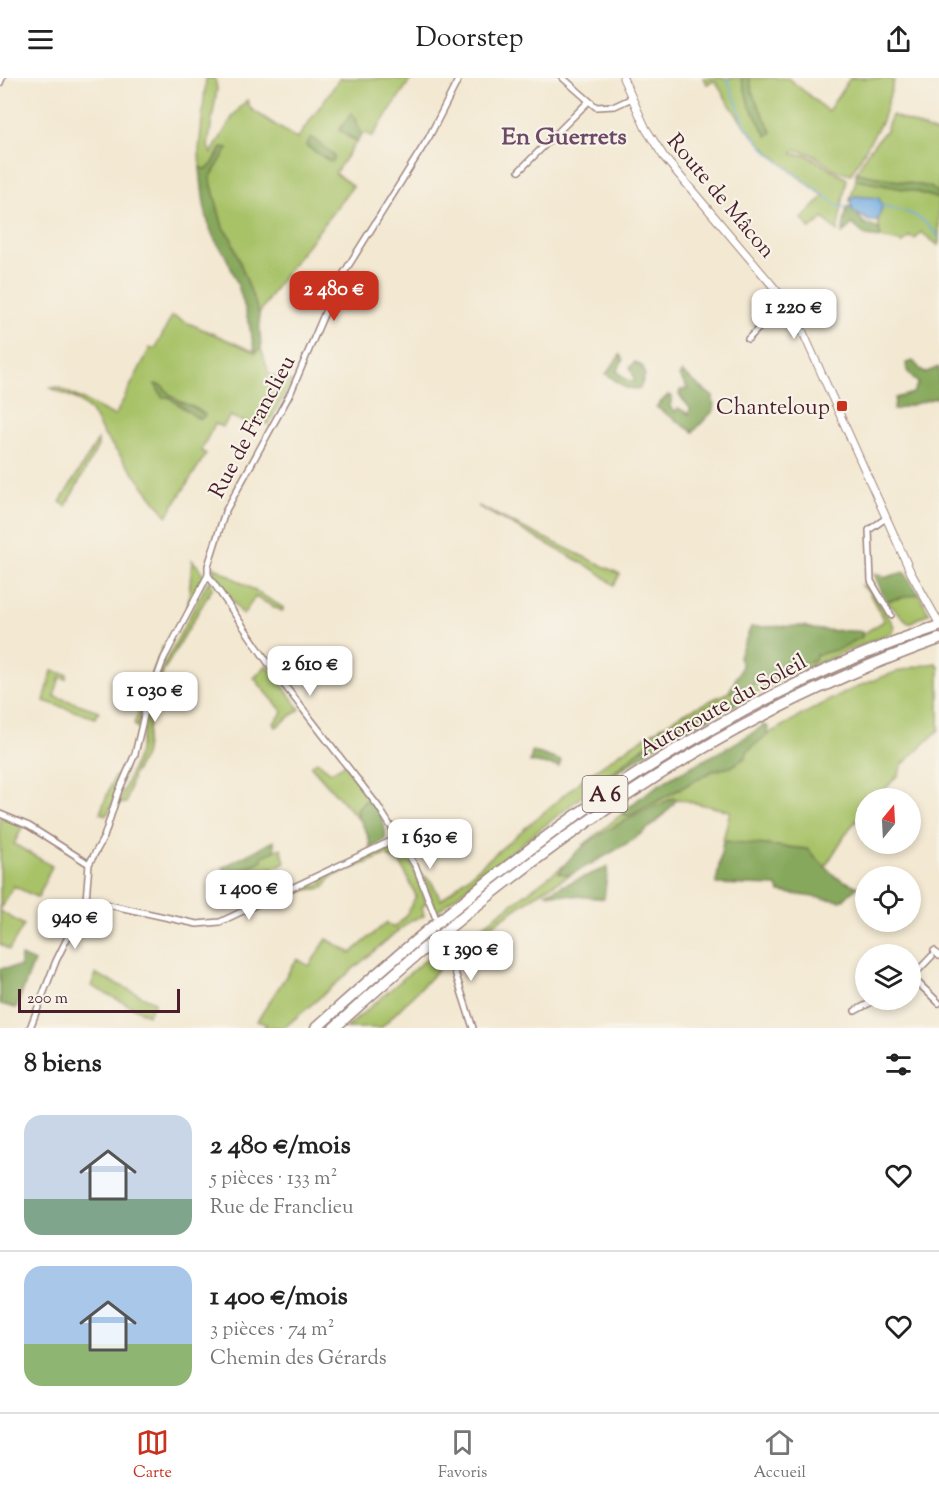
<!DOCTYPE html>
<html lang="fr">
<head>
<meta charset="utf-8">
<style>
	:root { --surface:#fff; --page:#f2f2f2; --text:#222; --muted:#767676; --line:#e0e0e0; --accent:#c8321e }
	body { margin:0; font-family:"Sorts Mill Goudy",serif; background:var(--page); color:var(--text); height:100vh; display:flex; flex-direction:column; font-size:22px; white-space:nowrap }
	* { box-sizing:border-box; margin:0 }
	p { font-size:20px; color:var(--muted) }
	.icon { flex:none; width:33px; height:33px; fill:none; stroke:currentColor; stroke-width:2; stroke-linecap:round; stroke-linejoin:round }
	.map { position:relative; height:950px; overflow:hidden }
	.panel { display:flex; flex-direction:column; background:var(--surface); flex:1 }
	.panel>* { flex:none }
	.needle { width:39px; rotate:18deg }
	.fabs { position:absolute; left:855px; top:710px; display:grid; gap:12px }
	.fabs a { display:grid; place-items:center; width:66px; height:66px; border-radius:50%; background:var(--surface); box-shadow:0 3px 9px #0003; font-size:30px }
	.scale { position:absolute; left:18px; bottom:15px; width:162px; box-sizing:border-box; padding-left:6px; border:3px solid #4a1f2b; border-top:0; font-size:16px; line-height:21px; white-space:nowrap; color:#4a1f2b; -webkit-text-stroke:4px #f7f3e8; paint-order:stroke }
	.price { position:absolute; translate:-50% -51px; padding:0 14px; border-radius:12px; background:#fff; color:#222; font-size:20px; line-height:39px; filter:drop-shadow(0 2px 3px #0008) }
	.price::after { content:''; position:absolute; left:50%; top:36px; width:18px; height:14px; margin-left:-9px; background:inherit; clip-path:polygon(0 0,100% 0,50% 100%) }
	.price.current { background:var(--accent); color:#fff }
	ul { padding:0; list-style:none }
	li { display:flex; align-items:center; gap:18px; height:150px; padding:0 24px }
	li+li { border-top:2px solid var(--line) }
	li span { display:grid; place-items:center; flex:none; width:168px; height:120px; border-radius:18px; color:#555 }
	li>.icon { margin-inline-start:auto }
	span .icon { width:72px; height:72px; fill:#fffc; stroke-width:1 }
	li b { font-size:26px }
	h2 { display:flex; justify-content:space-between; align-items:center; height:72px; padding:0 24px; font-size:26px }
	header { display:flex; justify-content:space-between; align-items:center; height:78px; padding:0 24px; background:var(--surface); font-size:27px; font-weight:600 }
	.menu { display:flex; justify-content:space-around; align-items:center; height:84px; border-top:2px solid var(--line); background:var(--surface); font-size:16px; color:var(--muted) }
	.menu a { display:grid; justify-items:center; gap:3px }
	.menu .current { color:var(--accent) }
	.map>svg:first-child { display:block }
</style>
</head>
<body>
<header><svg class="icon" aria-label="menu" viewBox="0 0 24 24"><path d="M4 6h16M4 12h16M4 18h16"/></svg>Doorstep<svg class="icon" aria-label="share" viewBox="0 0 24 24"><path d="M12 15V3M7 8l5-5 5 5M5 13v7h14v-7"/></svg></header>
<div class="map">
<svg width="939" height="950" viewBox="0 0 939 950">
	<rect width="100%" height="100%" fill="#f7f3e8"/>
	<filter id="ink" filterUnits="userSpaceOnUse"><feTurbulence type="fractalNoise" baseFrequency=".0167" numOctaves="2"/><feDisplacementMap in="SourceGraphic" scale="12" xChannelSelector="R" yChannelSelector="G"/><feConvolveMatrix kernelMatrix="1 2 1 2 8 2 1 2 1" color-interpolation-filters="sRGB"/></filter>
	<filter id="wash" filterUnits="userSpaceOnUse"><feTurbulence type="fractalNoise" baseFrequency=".008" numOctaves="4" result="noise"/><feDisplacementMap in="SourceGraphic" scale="24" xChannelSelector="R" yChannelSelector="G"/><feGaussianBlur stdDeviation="1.35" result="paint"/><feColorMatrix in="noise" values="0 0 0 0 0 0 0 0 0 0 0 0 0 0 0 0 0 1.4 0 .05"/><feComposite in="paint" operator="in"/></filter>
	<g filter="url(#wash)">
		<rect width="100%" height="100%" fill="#f3e8d1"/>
		<g fill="#a8c268" stroke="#79704a" stroke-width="1.5">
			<polygon points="206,0 215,0 217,11 208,68 211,76 233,38 247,22 251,31 297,61 340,0 411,1 372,59 365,55 362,57 352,36 347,59 357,63 335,95 353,108 280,203 259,236 231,160 223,150 210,100 228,70 220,71 212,87 206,91 200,90 199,73"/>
			<path d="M703 0H788L828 33 850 0H890L894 3 882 43 851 96C827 95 817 70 793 73V76L807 77 847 101 837 154 824 140 810 151 802 141 824 118C772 80 747 59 715 3L707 6Z"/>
			<polygon points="892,37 939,56 939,115 930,109 856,95 867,75 886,52"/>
			<polygon points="856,102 914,113 939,121 939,168 921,154 915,161 910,159 903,165 881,160 878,143 882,128 855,118 850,122"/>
			<polygon points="172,238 255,274 261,270 269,296 292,304 268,346 255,341 251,347 230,338 223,349 215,346 201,372 206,376 167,438 104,357 91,333 76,321 51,310 58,309 115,338 150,270 155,271"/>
			<polygon points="98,362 98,368 66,428 60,424"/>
			<polygon points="478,428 620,496 614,507 595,492"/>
			<path d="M192 482C213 502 201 507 188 530Z"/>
			<polygon points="213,488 284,530 282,533 255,519 243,537 214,497"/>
			<polygon points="209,502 213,509 164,592 153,624 144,678 133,697 126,725 118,726 138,677 149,629 162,590"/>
			<polygon points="860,507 869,509 894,548 893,554 794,595 742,623 743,620 739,619 711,628 664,653 436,834 423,797 431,803 441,822 585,699 626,671 682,636 729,614 746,610 787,590 815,582 816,577 839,571 884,543 868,513"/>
			<polygon points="919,516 929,535 909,545 886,523"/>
			<polygon points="168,567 144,627 138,650 134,646 163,568"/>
			<path d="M936 585 939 589V652L902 687 899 696 877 720H866L865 733 849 751 825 789 807 771 723 763 730 733 673 720 583 767 622 736 630 738 713 693C735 691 751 666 770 655 820 626 878 593 936 585Z"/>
			<polygon points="267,587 300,631 276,649 274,645 283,634 254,600"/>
			<polygon points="52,593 67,596 66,601 60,599 54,618 99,633 95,640 44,623"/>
			<polygon points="317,683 331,694 345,686 368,720 357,731 358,741 311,688"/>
			<polygon points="126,690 109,734 106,737 100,735 114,699 116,699 120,692"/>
			<polygon points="0,738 23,748 14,766 52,788 38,820 14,808 0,831"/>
			<polygon points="281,770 285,784 271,791 279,811 247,826 238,807 231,802 233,797 256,786 262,778"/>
			<polygon points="389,771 400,772 413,788 426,825 422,829 424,838 412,842 393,857 284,950 264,950 266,946 257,943 297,881 309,888 327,861 351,875 386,845 394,850 405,839 416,818 401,786 386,777 331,799 324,810 306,812 268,827 263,826 310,805 313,808 323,805 321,800"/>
			<polygon points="563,788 560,795 570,797 544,812 454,873 453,870"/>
			<polygon points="0,833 24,847 9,872 0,866"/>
			<polygon points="433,875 438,892 381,950 346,950"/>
			<polygon points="96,896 155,924 148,937 91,908"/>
		</g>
		<g fill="#86a85c" stroke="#686444" stroke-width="1.5">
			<polygon points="741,0 749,0 754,19 772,54 767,58 750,29"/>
			<polygon points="352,35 362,57 357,63 339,52"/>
			<polygon points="311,59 334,77 334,82 331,84 306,68"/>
			<path d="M223 69 228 70 210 100 223 150 231 160 259 236 261 270 255 275C249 242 240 207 225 177 222 171 216 165 213 158 204 138 202 111 200 90L206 91 212 87Z"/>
			<polygon points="856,95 930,109 939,115 939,121 914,113 856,102"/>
			<polygon points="850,128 864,145 879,151 881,160 866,158 852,146 842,156 847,129"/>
			<polygon points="620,277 623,282 617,293 627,302 635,303 630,289 635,284 643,289 645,297 640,311 626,310 606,296"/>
			<polygon points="913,283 924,295 939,289 939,319 894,332 895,320 913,315 918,305 907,293 906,285"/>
			<polygon points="682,294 713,319 714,332 693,354 656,329 668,317 672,319 670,329 675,334 678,330 689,336 690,330 679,317 680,312 688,311 679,298"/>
			<path d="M155 306C166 307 166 315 174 320 184 327 196 328 205 337L201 341 196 339 168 319H162Z"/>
			<polygon points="904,494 919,516 886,523 874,496 881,496 883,500"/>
			<path d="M804 548C818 555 844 551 862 554V559L839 571 816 577 815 582C786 590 759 607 729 614L742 588 739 578 751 549Z"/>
			<polygon points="739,619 743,620 742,623 656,668 588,715 664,653 711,628"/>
			<path d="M764 647 768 649 767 657 748 672 745 680 731 689 712 693 630 738 622 736C660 697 720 679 764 647Z"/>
			<polygon points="532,673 561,683 559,689 530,684"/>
			<path d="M368 720C379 734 387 744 385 762L370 771C371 755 359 747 357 731Z"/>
			<path d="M673 720 677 721C652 756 607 777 570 797L559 795C579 760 637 737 673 720Z"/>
			<polygon points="274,763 275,773 262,778 262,782 233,797 231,802 238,807 247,826 242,825 223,789"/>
			<polygon points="723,763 807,771 836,799 858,809 841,823 779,814 777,808 716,806"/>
			<polygon points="608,789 604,821 545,815"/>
			<polygon points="21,878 34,884 16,930 0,926 0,890 20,889"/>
		</g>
		<polygon fill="#72ace2" stroke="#5e6686" stroke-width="1.5" points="855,118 879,120 882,128 878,143 869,143 853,133 850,122"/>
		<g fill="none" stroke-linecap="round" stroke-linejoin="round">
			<g stroke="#72ace2" stroke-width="1.5">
				<polyline points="727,0 745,47 768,75 838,128 851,131"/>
				<path d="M882 128C907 132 924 138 939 160"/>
			</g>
		</g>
	</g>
	<g filter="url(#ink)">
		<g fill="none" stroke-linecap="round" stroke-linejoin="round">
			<defs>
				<g id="minor">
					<polyline points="563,0 596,29 615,28 630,21"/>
					<polyline points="0,5 2,0"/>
					<polyline points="519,93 588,24"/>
					<polyline points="748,261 786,223"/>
					<polyline points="886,440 869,452 871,503 891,537"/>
					<polyline points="208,497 275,595 378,728 416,789 435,838"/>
					<polyline points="0,736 29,748 89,786"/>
					<polyline points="86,822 197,846 220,844 397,760"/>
					<polyline points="446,866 473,950"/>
					<polyline points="934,873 939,878"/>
					<polyline points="912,899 939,925"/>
					<polyline points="912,899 932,878"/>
					<polyline points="855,933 877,921"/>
					<polyline points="30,950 56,883 86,822 89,786 104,759 118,715 135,676 146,629 164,580 208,497 208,488 225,434 291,314 337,206 429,59 459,0"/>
				</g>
				<polyline id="tertiary" points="623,0 646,51 664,79 793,232 911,495 939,545"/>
				<g id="motorway">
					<path d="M316 950C500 783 700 627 939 548"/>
					<path d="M334 950C517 783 703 644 939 561"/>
				</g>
			</defs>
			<use href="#minor" stroke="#9e847e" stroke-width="8"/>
			<use href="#tertiary" stroke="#9e847e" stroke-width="9"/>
			<use href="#motorway" stroke="#9e847e" stroke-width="13"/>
			<use href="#minor" stroke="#fff" stroke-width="5"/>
			<use href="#tertiary" stroke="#fff" stroke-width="7"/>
			<use href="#motorway" stroke="#fff" stroke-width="10"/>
		</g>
	</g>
	<rect fill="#c8321e" stroke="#f7f3e8" stroke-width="2" x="836" y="322" width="12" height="12" rx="3"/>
	<g text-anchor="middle" stroke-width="4.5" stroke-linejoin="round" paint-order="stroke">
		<rect fill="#f7f3e8" stroke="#7e5f64" stroke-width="1.5" x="582.5" y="698" width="45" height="36" rx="4.5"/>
		<g font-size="21" font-weight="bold" fill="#4a1f2b">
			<text x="605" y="723">A 6</text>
		</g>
		<g font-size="22" fill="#4a1f2b" stroke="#f7f3e8">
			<text transform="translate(722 117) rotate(50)" y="8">Route de Mâcon</text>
			<text transform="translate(251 348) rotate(-62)" y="8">Rue de Franclieu</text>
			<text transform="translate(722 626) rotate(-29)" y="8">Autoroute du Soleil</text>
		</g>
		<g font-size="22" fill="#4a1f2b" stroke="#f7f3e8" text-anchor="end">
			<text x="830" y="336">Chanteloup</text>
		</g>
		<g font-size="24" font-weight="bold" fill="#6d4a66" stroke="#f7f3e8">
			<text x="564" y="66">En Guerrets</text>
		</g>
	</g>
</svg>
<div class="fabs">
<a><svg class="needle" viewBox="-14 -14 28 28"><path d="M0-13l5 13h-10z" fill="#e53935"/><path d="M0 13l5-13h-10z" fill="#767676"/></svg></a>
<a><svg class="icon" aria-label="locate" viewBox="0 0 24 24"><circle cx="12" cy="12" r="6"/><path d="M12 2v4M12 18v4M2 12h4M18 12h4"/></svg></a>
<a><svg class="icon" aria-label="layers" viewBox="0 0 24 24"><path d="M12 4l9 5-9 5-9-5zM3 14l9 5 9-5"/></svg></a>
</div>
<div class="scale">200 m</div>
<b class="price current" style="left:334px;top:244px">2 480 €</b>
<b class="price" style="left:794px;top:262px">1 220 €</b>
<b class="price" style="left:310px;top:619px">2 610 €</b>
<b class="price" style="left:155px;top:645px">1 030 €</b>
<b class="price" style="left:430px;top:792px">1 630 €</b>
<b class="price" style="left:249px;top:843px">1 400 €</b>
<b class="price" style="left:75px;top:872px">940 €</b>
<b class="price" style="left:471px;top:904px">1 390 €</b>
</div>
<section class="panel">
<h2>8 biens<svg class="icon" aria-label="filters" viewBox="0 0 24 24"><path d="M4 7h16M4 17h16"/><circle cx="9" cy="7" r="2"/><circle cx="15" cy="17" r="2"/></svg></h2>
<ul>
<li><span style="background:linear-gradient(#c9d6e8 70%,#7fa58c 0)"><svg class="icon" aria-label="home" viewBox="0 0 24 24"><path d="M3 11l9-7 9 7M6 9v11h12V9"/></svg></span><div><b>2 480 €/mois</b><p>5 pièces · 133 m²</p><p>Rue de Franclieu</p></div><svg class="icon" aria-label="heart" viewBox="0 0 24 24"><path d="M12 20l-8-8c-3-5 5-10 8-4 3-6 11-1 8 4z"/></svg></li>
<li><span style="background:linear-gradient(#a9c7e8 65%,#8fb573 0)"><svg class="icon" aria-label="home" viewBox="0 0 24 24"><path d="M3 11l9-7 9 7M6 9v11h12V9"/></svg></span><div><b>1 400 €/mois</b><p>3 pièces · 74 m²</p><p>Chemin des Gérards</p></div><svg class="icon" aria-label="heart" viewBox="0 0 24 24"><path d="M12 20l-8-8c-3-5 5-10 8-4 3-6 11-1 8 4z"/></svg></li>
</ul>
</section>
<nav class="menu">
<a class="current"><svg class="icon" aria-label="map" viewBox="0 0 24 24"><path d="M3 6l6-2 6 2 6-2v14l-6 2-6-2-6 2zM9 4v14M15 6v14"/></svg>Carte</a>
<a><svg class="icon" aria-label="saved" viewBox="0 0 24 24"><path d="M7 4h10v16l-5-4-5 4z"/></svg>Favoris</a>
<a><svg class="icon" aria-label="home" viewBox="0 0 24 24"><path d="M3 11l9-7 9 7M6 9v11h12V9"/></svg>Accueil</a>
</nav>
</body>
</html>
